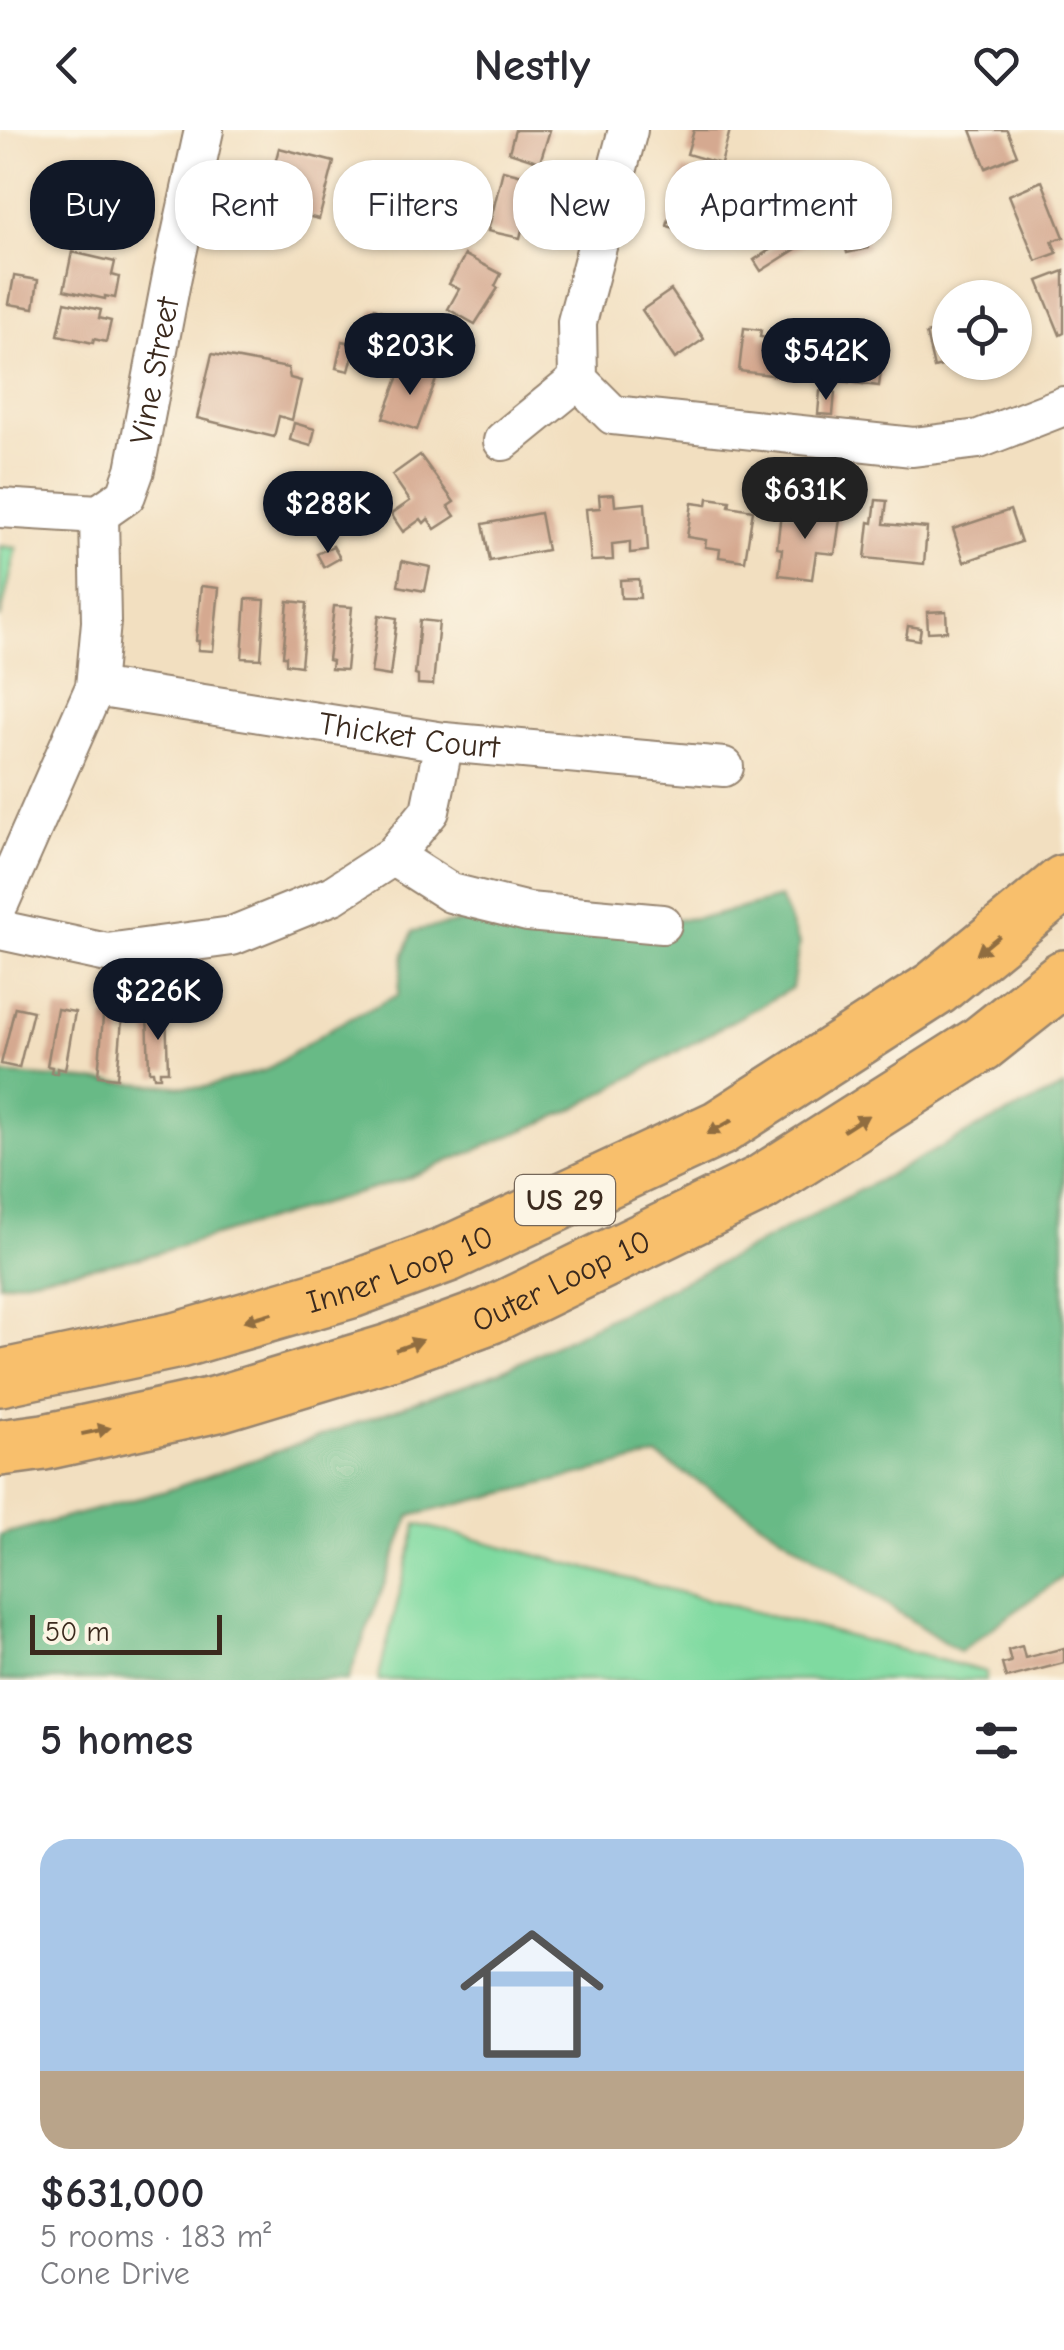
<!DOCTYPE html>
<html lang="en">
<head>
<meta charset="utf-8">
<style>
	:root { --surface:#fff; --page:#f2f2f3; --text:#2b2b33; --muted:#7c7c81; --line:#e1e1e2; --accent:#111827 }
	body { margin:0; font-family:"Comic Neue",sans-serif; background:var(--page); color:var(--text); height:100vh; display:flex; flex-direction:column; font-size:38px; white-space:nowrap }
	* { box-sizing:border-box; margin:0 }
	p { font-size:32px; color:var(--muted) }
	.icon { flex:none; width:55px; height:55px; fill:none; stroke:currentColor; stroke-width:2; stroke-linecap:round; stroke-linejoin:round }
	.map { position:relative; height:1550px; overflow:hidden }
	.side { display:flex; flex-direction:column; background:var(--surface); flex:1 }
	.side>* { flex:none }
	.hud { position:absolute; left:30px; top:30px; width:1005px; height:90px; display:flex; gap:20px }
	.fabs { position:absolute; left:932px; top:150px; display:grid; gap:20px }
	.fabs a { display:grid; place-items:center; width:100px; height:100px; border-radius:50%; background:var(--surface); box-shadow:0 2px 8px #0004; font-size:50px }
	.scale { position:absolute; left:30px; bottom:25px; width:192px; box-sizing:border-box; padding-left:10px; border:5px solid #3b2a1e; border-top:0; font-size:28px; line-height:35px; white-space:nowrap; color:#3b2a1e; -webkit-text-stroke:8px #fcf5e5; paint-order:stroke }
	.price { position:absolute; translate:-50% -85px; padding:0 22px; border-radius:35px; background:var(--accent); color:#fff; font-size:32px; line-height:65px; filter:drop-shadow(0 2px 5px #0008) }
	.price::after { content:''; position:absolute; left:50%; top:60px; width:30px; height:22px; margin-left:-15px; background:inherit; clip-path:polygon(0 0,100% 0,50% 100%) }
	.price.active { background:#222; color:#fff }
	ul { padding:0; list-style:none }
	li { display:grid; align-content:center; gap:20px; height:530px; padding:0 40px }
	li+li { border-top:2px solid var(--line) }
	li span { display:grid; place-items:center; height:310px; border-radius:30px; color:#555 }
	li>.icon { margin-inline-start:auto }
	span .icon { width:180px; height:180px; fill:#fffc; stroke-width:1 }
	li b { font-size:42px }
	h2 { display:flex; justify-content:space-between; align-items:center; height:120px; padding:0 40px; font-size:42px }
	.chip { padding:0 35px; border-radius:40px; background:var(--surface); box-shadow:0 2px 8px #0004; font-size:35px; line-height:90px }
	.chip.active { background:var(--accent); color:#fff }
	header { display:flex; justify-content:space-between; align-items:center; height:130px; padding:0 40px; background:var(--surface); font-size:45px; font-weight:700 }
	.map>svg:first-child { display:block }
</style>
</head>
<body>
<header><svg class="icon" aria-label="back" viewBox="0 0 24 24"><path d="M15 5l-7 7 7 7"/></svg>Nestly<svg class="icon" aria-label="heart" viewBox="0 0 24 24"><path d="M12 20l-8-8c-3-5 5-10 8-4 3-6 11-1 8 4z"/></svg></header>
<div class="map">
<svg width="1064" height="1550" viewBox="0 0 1064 1550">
	<rect width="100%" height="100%" fill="#fcf5e5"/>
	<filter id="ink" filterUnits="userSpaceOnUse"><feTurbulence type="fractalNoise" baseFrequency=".01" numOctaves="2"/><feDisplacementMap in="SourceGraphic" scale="20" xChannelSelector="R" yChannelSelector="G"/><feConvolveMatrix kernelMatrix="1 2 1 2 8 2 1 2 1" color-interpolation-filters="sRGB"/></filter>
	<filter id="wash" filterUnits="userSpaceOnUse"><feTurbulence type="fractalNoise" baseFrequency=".0048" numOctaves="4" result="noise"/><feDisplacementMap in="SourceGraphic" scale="40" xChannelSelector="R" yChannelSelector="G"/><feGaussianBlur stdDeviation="2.25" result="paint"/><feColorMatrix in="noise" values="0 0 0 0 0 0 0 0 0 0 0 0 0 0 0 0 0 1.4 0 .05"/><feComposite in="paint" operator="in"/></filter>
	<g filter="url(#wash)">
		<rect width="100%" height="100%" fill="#f2dfc0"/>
		<g fill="#7fdaa0" stroke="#5d825f" stroke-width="2.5">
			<polygon points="0,416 17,418 0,489"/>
			<polygon points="417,1394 986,1542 986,1550 378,1550"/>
		</g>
		<g fill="#67ba86" stroke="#517252" stroke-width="2.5">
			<polygon points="780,768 799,814 792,858 570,981 406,1049 140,1128 0,1154 0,944 202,958 266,940 335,896 398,865 404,824 413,801 461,792 583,801 712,786"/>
			<polygon points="1064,957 1064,1446 959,1522 737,1376 657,1326 410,1386 348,1550 0,1550 0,1405 166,1361 500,1242 746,1120 981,996"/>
		</g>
		<g id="blocks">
			<g fill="#d5a990">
				<polygon points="515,0 550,0 540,32 509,22"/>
				<polygon points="694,0 730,0 721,34 687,24"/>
				<polygon points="971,0 1007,0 1017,25 986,38"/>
				<polygon points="279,18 334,32 319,89 264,76"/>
				<polygon points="683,39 716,48 699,105 667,96"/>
				<polygon points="503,40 534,48 520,108 488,101"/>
				<polygon points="1042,51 1064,107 1052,111 1057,123 1036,131 1009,65"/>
				<polygon points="370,55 385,60 379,76 365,72"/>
				<polygon points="813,60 815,77 802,78 800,62"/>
				<polygon points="752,61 763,64 760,78 749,75"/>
				<polygon points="95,71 128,76 122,110 90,105"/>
				<polygon points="803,99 810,110 761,141 754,130"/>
				<polygon points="865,105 868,118 847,123 844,111"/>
				<polygon points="72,122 115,132 112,145 119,147 115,168 105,166 105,169 64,160"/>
				<polygon points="465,125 501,144 495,156 498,158 475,194 448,179 459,159 449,154"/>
				<polygon points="1064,141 1064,203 1060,205 1038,151"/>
				<polygon points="14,146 38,150 34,178 9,174"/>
				<polygon points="671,160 704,209 675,229 642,180"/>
				<polygon points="65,172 101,180 99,188 111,191 106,212 94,209 93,213 58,205"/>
				<polygon points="374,178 383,181 375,207 366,204"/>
				<polygon points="744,198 761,200 760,207 800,212 796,248 739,241"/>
				<polygon points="950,198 950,234 934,238 926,204"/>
				<polygon points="342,211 356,214 349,241 336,238"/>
				<polygon points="827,218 883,224 879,256 823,249"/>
				<polygon points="212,224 288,238 290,248 301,251 292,290 279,286 274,307 197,288"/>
				<polygon points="403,235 437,247 417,300 383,288"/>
				<polygon points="820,261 835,262 833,285 818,284"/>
				<polygon points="294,293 315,299 311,316 290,310"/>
				<polygon points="420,325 454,372 448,376 455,386 435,399 428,389 424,393 421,389 403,402 391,384 410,371 392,345"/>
				<polygon points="334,354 349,376 336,385 321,363"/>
				<polygon points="614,364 615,376 645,373 648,421 630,423 630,412 612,414 613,430 591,431 586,379 600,378 599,365"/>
				<polygon points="708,368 730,371 729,376 753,380 745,431 719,427 720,419 705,417 706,410 687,407 692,373 707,375"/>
				<polygon points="876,370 887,371 884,394 927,398 924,434 865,428 869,392 873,393"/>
				<polygon points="1010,380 1021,412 964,432 953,399"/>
				<polygon points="781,382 840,389 835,424 816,422 812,449 779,445 782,419 777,418"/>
				<polygon points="540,383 547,420 490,431 483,394"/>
				<polygon points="333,416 340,428 324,437 317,424"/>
				<polygon points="402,431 430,437 425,461 398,456"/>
				<polygon points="639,449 640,468 621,468 620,450"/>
				<polygon points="201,456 219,458 213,521 198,520 199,511 196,511"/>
				<polygon points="246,469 265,470 261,529 242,528"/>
				<polygon points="288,471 307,473 301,536 286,534 286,526 283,526"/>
				<polygon points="334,476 352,477 346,540 331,539 332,531 328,530"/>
				<polygon points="946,481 947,501 928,502 927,482"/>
				<polygon points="379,485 397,488 390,546 371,543"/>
				<polygon points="420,490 439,492 433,555 418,554 418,546 415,545"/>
				<polygon points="908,496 921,498 919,510 906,508"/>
				<polygon points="15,877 33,881 19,938 1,934"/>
				<polygon points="57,879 75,882 65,940 57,938 57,944 51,943 52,937 47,936"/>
				<polygon points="166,882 168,941 160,941 160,947 154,947 153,941 149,941 147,883"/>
				<polygon points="103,887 122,889 117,948 98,946"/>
				<polygon points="1022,1516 1025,1528 1064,1518 1064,1533 1006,1548 1002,1534 1011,1532 1008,1520"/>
			</g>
		</g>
	</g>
	<g filter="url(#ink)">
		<use href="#blocks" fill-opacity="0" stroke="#96846f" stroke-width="2.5"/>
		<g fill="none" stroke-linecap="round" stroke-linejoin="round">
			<defs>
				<g id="minor">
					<polyline points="628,0 577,192 578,250 613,285 913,317 979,309 1064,276"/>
					<polyline points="503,311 578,250"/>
					<path id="s1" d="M0 378 99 384 126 365 135 340 172 146 204 0"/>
					<path id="s2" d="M95 557 444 612 724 637"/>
					<polyline points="393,726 451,763 528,782 662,794"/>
					<polyline points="0,772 95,557 101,492 99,384"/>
					<polyline points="0,800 107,823 232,806 333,765 393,726 430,681 444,612"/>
				</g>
				<g id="highway">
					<path id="s3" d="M0 1248 179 1210 351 1160 448 1124 719 998 936 858 1064 753"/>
					<path id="s4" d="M0 1318 44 1312 218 1274 390 1222 489 1186 760 1054 981 914 1064 848"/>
				</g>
			</defs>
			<use href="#minor" stroke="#96846f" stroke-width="42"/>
			<use href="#highway" stroke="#96846f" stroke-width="60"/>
			<use href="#minor" stroke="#fff" stroke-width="38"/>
			<use href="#highway" stroke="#f8bf6c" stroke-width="55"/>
		</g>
		<defs><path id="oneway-solid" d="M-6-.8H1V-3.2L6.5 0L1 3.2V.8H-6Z" transform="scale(2.5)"/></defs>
		<g fill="#906d41">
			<use href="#oneway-solid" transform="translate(988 815) rotate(141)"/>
			<use href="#oneway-solid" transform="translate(856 993) rotate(-32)"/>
			<use href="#oneway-solid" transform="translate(720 997) rotate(151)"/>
			<use href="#oneway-solid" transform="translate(258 1187) rotate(164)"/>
			<use href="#oneway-solid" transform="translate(409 1215) rotate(-20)"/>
			<use href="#oneway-solid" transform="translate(96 1301) rotate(-12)"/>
		</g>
	</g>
	<g text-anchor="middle" stroke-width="8" stroke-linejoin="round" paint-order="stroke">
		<rect fill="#fcf5e5" stroke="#75675a" stroke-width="2.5" x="515" y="1045" width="100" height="50" rx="8"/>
		<g font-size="30" font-weight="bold" fill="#3b2a1e">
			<text x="565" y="1080">US 29</text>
		</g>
		<g font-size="32" fill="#3b2a1e" stroke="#fcf5e5">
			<text dy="11" stroke="none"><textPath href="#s1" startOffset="260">Vine Street</textPath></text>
			<text dy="11" stroke="none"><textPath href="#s2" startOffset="318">Thicket Court</textPath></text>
			<text dy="11" stroke="none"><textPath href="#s3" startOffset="415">Inner Loop 10</textPath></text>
			<text dy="11" stroke="none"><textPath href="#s4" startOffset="588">Outer Loop 10</textPath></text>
		</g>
	</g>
</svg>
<div class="fabs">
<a><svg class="icon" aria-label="locate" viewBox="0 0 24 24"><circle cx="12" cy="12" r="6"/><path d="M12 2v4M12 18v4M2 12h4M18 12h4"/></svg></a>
</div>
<div class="scale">50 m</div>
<b class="price" style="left:410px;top:268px">$203K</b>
<b class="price" style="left:826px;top:273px">$542K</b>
<b class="price active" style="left:805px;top:412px">$631K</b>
<b class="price" style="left:328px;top:426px">$288K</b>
<b class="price" style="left:158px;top:913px">$226K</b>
<div class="hud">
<a class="chip active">Buy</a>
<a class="chip">Rent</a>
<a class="chip">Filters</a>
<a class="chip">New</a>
<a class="chip">Apartment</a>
</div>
</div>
<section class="side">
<h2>5 homes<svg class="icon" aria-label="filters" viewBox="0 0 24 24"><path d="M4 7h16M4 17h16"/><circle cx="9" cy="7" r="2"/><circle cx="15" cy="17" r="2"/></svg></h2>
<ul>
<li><span style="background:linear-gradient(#a9c7e8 75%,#b9a48a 0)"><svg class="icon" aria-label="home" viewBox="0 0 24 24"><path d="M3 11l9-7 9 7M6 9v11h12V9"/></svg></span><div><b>$631,000</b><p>5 rooms · 183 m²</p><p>Cone Drive</p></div></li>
</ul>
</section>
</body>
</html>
